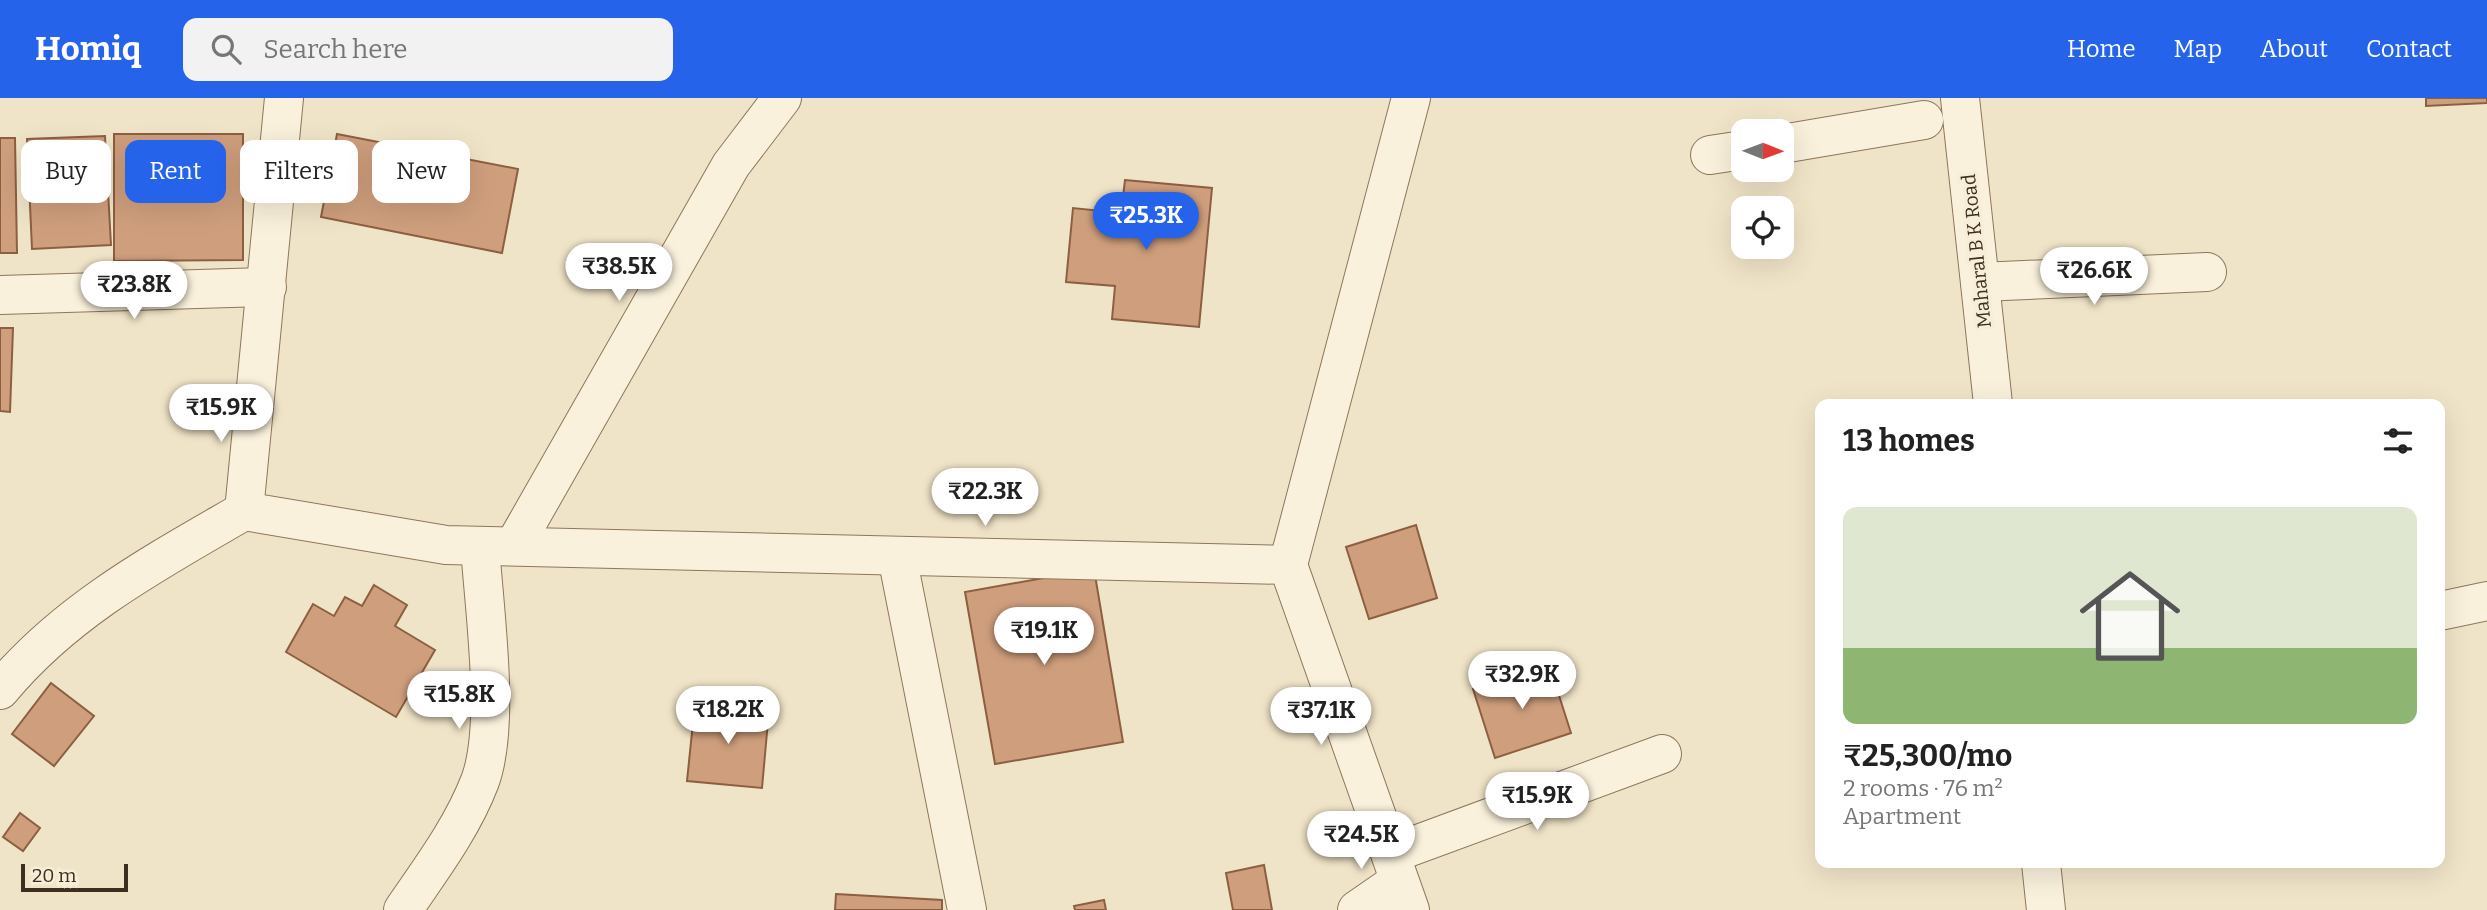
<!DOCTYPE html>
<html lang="en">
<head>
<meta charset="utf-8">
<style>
	:root { --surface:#fff; --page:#f2f2f2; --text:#222; --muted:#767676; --accent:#2563eb }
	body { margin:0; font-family:Bitter,serif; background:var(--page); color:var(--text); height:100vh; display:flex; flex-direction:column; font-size:26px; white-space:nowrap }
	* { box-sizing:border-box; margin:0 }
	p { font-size:23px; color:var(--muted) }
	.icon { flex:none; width:38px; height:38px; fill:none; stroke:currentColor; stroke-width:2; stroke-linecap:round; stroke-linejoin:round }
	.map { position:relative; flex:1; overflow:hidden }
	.sheet { position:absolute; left:1815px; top:301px; width:630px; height:469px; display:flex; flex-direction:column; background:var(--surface); border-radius:14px; box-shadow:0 7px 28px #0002 }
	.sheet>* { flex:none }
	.guide { position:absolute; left:21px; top:42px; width:665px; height:63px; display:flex; gap:14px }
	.needle { width:46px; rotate:91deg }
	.buttons { position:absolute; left:1731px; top:21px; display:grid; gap:14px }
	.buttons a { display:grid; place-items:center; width:63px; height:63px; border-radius:14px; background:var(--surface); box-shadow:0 7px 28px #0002; font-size:35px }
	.scale { position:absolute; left:21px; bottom:18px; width:107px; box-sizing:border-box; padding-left:7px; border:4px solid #3d2e20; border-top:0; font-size:19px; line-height:24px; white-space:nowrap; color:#3d2e20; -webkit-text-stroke:5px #f7eed8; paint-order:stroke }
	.price { position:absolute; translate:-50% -60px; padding:0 16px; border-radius:24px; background:#fff; color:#222; font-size:23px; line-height:46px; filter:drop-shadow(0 2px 4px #0008) }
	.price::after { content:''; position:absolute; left:50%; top:42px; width:21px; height:16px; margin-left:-10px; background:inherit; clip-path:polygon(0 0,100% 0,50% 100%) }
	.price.active { background:var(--accent); color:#fff }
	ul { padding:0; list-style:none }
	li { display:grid; align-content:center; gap:14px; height:371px; padding:0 28px }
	li span { display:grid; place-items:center; height:217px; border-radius:14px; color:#555 }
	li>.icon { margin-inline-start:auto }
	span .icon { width:126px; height:126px; fill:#fffc; stroke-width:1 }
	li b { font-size:30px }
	h2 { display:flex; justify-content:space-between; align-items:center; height:84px; padding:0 28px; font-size:30px }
	.pill { padding:0 24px; border-radius:14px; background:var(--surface); box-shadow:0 7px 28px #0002; font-size:24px; line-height:63px }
	.pill.active { background:var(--accent); color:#fff }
	header { display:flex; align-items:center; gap:42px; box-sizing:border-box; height:98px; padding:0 35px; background:var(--accent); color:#fff }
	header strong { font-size:33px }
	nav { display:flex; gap:38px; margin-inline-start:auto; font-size:24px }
	.search { width:490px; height:63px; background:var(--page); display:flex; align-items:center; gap:18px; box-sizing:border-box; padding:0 24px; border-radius:14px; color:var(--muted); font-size:26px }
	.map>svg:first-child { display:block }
</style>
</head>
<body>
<header>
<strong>Homiq</strong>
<div class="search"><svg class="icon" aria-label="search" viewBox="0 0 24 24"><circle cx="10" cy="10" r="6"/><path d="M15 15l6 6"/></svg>Search here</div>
<nav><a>Home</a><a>Map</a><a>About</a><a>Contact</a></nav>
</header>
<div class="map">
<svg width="2487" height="812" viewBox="0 0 2487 812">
	<rect width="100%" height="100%" fill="#f0e4c8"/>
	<g fill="#cf9f7d" stroke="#8d5f41" stroke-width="2">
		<polygon points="2426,0 2487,0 2487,5 2426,8"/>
		<polygon points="114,36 243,36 243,162 114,163"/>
		<polygon points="337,36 518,71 502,155 321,119"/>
		<polygon points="105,38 111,147 32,151 27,41"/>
		<polygon points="0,40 15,40 17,155 0,155"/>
		<polygon points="1125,82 1212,90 1199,229 1112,221 1115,188 1066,184 1073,110 1121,115"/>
		<polygon points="0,230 13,230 10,314 0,313"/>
		<polygon points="1416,427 1437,500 1369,521 1346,449"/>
		<polygon points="1094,471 1123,644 995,666 965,494"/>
		<polygon points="374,487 407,507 395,528 435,552 396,619 286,554 313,506 334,518 345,499 362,508"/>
		<polygon points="1549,566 1571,635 1495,660 1473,591"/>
		<polygon points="51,585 94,618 54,668 12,636"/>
		<polygon points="695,605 769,612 762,690 687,683"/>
		<polygon points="20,715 40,730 23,753 3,739"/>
		<polygon points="1264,767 1272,812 1233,812 1226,775"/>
		<polygon points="836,796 942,802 942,812 835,812"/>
		<polygon points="1104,802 1106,812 1075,812 1074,808"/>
	</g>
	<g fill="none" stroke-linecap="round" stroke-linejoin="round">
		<defs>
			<g id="street">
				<polyline points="1960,0 1993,306"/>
				<polyline points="1782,46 1924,22"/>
				<polyline points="1710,57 1743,52"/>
				<polyline points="1980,184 2207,174"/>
				<polyline points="0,197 267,189"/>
				<polyline points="244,413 446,447 1288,467 1411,0"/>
				<polyline points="514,448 731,67 782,0"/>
				<polyline points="897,458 967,812"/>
				<polyline points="1288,467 1410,812"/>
				<polyline points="2440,513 2487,503"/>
				<path d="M0 592C66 512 156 464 244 413L284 0"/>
				<polyline points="1391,756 1662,656"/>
				<polyline points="2041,765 2046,812"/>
				<path d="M403 812C431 771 462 730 480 683 501 626 484 511 480 448"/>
				<polyline points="1357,812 1399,783"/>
			</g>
		</defs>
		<use href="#street" stroke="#8d765c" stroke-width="40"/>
		<use href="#street" stroke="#faf1dc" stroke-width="38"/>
	</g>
	<g text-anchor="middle" stroke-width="7" stroke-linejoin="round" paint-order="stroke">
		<g font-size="19" fill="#3d2e20" stroke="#f7eed8">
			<text transform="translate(1976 153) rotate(-96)" y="7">Maharal B K Road</text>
		</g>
	</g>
</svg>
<div class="buttons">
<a><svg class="needle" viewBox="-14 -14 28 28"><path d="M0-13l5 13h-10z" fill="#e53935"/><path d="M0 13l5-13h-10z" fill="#767676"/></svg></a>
<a><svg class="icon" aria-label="locate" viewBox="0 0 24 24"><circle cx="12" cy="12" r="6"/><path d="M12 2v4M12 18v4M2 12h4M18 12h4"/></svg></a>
</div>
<div class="scale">20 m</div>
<b class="price active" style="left:1146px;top:154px">₹25.3K</b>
<b class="price" style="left:619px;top:205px">₹38.5K</b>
<b class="price" style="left:2094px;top:209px">₹26.6K</b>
<b class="price" style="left:134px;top:223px">₹23.8K</b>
<b class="price" style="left:221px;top:346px">₹15.9K</b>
<b class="price" style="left:985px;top:430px">₹22.3K</b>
<b class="price" style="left:1044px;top:569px">₹19.1K</b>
<b class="price" style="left:1522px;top:613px">₹32.9K</b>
<b class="price" style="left:459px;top:633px">₹15.8K</b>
<b class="price" style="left:728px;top:648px">₹18.2K</b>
<b class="price" style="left:1321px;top:649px">₹37.1K</b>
<b class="price" style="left:1537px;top:734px">₹15.9K</b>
<b class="price" style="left:1361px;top:773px">₹24.5K</b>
<div class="guide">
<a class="pill">Buy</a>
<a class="pill active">Rent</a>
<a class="pill">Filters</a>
<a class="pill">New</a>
</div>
<section class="sheet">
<h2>13 homes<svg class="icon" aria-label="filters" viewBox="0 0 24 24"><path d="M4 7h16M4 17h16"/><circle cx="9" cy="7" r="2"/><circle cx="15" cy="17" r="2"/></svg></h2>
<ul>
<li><span style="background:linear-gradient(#dfe7d0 65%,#8fb573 0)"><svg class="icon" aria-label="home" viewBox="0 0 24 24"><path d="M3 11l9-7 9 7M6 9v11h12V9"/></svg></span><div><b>₹25,300/mo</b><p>2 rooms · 76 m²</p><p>Apartment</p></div></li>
</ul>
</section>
</div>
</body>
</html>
